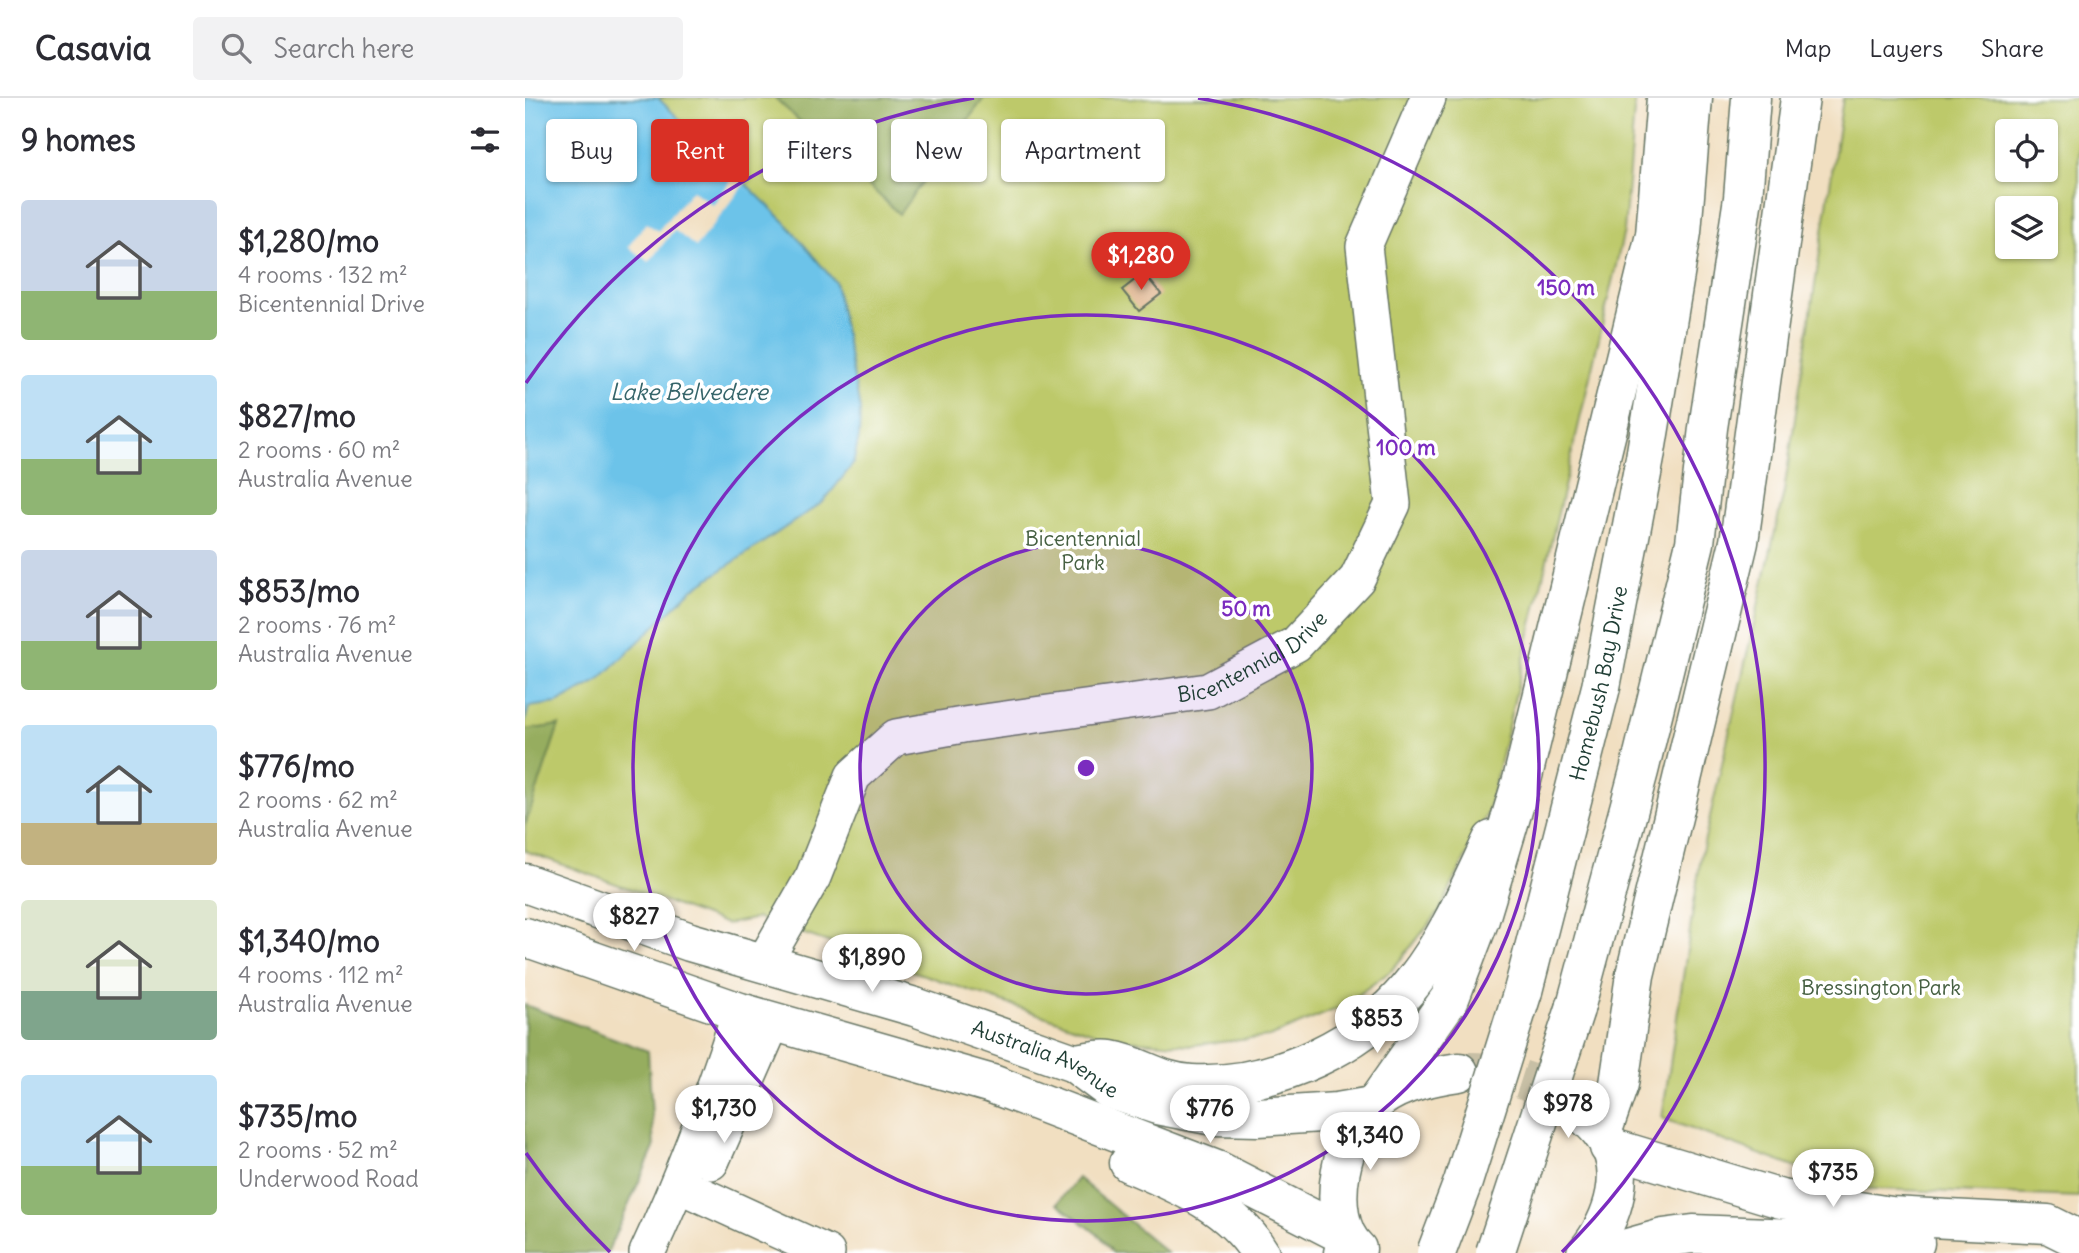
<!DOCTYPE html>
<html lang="en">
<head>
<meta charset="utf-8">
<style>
	:root { --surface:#fff; --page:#f2f2f3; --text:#2b2b33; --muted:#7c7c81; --line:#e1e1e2; --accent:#d93025 }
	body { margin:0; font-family:Delius,sans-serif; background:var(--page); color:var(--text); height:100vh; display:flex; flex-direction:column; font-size:26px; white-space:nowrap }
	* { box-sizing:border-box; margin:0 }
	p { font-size:23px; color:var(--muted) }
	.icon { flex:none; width:38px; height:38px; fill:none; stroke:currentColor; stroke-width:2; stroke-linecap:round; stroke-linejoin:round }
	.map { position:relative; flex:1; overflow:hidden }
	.side { display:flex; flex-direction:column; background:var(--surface); width:525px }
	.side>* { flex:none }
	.banner { position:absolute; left:21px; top:21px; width:665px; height:63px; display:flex; gap:14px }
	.tools { position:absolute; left:1470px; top:21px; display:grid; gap:14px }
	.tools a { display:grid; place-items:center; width:63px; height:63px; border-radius:7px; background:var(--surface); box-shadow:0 2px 5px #0004; font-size:35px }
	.price { position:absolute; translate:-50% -60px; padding:0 16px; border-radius:24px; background:#fff; color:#222; font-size:23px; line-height:46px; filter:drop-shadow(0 2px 4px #0008) }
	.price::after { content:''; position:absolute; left:50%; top:42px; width:21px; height:16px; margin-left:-10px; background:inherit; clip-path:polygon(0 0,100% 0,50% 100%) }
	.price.current { background:var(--accent); color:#fff }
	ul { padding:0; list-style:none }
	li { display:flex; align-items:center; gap:21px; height:175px; padding:0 21px }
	li span { display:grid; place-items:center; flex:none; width:196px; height:140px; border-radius:7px; color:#555 }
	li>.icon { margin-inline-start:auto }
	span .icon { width:84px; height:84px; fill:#fffc; stroke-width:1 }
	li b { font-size:30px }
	h2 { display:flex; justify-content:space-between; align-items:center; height:84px; padding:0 21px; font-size:30px }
	.chip { padding:0 24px; border-radius:7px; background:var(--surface); box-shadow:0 2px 5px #0004; font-size:24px; line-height:63px }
	.chip.current { background:var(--accent); color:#fff }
	header { display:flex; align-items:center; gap:42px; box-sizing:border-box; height:98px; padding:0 35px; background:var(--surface); border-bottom:2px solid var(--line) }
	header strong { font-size:33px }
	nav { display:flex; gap:38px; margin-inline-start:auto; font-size:24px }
	.search { width:490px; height:63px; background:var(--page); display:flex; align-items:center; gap:18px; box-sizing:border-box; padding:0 24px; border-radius:7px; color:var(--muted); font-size:26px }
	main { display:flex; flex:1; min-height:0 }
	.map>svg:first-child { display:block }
</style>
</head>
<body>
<header>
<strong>Casavia</strong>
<div class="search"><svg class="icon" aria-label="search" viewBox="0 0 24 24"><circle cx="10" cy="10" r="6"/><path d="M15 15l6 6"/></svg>Search here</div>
<nav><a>Map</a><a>Layers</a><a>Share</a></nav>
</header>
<main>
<section class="side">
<h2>9 homes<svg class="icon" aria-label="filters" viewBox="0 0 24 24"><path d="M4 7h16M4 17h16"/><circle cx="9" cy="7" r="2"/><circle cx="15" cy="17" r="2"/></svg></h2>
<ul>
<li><span style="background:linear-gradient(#c9d6e8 65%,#8fb573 0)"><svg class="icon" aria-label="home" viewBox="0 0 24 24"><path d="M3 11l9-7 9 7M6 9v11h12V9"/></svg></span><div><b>$1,280/mo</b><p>4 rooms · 132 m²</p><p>Bicentennial Drive</p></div></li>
<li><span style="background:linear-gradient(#bfe0f5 60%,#8fb573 0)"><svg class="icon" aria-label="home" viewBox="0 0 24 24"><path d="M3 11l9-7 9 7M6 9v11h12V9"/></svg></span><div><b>$827/mo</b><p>2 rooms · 60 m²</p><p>Australia Avenue</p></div></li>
<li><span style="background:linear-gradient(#c9d6e8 65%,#8fb573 0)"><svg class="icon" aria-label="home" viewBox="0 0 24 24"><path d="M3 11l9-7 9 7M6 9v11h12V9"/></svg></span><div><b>$853/mo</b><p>2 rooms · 76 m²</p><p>Australia Avenue</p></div></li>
<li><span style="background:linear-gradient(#bfe0f5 70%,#c2b280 0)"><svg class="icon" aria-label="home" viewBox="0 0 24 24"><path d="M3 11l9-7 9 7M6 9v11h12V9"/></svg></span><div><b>$776/mo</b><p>2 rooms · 62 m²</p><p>Australia Avenue</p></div></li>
<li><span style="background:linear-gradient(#dfe7d0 65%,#7fa58c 0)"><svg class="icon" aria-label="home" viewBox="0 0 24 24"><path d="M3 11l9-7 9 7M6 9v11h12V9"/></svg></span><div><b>$1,340/mo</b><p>4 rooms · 112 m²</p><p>Australia Avenue</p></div></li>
<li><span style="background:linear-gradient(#bfe0f5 65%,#8fb573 0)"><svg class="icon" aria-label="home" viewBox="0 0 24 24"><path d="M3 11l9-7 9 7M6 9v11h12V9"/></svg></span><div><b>$735/mo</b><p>2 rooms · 52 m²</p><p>Underwood Road</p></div></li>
</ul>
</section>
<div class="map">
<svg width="1554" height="1155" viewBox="0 0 1554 1155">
	<rect width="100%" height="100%" fill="#fff"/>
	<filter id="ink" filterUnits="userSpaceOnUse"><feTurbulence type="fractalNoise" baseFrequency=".0143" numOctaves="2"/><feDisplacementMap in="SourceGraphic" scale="14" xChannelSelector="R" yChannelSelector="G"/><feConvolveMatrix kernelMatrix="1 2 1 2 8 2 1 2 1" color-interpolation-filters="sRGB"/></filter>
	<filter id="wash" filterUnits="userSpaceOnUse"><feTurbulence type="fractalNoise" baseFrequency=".00686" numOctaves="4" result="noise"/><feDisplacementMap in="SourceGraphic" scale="28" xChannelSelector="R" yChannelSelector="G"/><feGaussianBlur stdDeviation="1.57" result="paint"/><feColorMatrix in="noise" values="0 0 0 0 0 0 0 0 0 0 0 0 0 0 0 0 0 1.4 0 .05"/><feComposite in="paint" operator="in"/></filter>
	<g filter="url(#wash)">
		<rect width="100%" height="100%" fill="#f1dfc1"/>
		<g fill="#bdc96a" stroke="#6e834f" stroke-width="2" fill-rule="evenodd">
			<polygon points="0,0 1110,0 1099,133 963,714 914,814 867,872 816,909 744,939 667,947 586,941 233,820 202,826 0,753"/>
			<path d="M1318 0H1554V1099L1326 1090 1137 1020 1176 758 1259 394ZM1521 33V72H1482V33ZM1521 110V149H1482V110Z"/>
		</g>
		<g fill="#96ad5e" stroke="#5a7549" stroke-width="2">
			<polygon points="250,0 459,0 374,116"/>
			<polygon points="34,627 0,728 0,632"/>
			<polygon points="0,907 123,953 129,1050 82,1155 0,1155"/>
			<polygon points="553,1080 642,1155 588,1155 576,1139 532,1105"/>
		</g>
		<polygon fill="#6cc3e9" stroke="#46808e" stroke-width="2" points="0,0 133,0 261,125 310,184 335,311 334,339 328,366 298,404 167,492 73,583 32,605 4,609 0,624"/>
		<polygon fill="#f1dfc1" points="213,73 223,82 171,149 149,132 124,164 103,149 121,125 133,133 167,92 188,107"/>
		<g id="blocks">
			<polygon fill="#e2b994" points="619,175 636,196 614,213 597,192"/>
		</g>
	</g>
	<g filter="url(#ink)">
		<use href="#blocks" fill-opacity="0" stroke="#687665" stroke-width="2"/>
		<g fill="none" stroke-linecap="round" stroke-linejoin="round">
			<path stroke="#c7bfa5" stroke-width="38" stroke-dasharray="38 19" stroke-linecap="butt" d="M940 973C978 972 1010 983 1043 1003"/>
			<defs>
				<g id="minor">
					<path id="s1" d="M238 866 288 779 328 678 371 639 438 627 683 593 771 546 832 481 868 406 839 148 903 0"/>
					<polyline points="186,1064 248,923"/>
					<polyline points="154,1087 302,1155"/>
					<path d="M122 1155C159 1076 188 997 215 914"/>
				</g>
				<g id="major">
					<path id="s2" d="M0 785 165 844 390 909 549 965 584 991 632 1007 689 1018 733 1019 812 1014 847 1008"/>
					<polyline points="0,839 215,914 467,986 694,1073 819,1137"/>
					<path d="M549 965C560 964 575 960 586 962 615 967 635 985 667 986 750 990 840 947 890 882 923 840 944 790 967 742"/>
					<path d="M1043 1003C1054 1012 1066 1022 1075 1033 1107 1070 1088 1122 1061 1155"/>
					<polyline points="1084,1049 1256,1101 1366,1118 1523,1126 1551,1140"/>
					<path d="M604 1065C653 1086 706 1107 735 1155"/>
					<path d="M832 1151C796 1118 817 1028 854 1001 877 984 907 978 934 974"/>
					<polyline points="1085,1155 1138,1140 1168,1136 1390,1145"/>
				</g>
				<g id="highway">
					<path id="s3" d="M998 893 1076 589 1120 360 1157 134 1168 0"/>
					<polyline points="1050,911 1114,673 1170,445 1183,330 1218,100 1226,0"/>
					<polyline points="853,1002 925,900 955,821 997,682 1130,137 1141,0"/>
					<polyline points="1077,1035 1094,986 1110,877 1214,444 1275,0"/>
					<polyline points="818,1155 822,1142"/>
				</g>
			</defs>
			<use href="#minor" stroke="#687665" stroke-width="38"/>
			<use href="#major" stroke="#687665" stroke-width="41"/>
			<use href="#highway" stroke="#687665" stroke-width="41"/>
			<use href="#minor" stroke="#fff" stroke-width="35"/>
			<use href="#major" stroke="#fff" stroke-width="38"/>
			<use href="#highway" stroke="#fff" stroke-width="38"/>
			<defs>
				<g id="highway-bridge">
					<polyline points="911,1155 938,1084 998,893"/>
					<polyline points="970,1155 1050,911"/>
				</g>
			</defs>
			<use href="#highway-bridge" stroke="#687665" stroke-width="41" stroke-linecap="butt"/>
			<use href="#highway-bridge" stroke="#fff" stroke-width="38"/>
		</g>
	</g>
	<circle cx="561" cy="670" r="226" fill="#7b2cbf" fill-opacity=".12"/>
	<g fill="none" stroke="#7b2cbf" stroke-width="3.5">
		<circle cx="561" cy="670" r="226"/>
		<circle cx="561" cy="670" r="453"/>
		<path d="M85 1154A679 679 0 0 1 1 1055M1 285A679 679 0 0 1 449 0M673 0A679 679 0 0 1 1037 1154"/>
	</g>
	<g text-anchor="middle" stroke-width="7" stroke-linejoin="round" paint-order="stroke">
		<g font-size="21" fill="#466042" stroke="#fff">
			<text x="558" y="448">Bicentennial<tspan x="558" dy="24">Park</tspan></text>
			<text x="1356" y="897">Bressington Park</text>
		</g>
		<g font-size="21" fill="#1f3d34" stroke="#fff">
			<text dy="7" stroke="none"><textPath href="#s1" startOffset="637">Bicentennial Drive</textPath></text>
			<text dy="7" stroke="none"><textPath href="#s3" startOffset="317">Homebush Bay Drive</textPath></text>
			<text dy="7" stroke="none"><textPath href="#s2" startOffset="550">Australia Avenue</textPath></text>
		</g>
		<g font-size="23" font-style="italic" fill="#36656a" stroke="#fff">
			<text x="164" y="302">Lake Belvedere</text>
		</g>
	</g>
	<circle cx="561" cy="670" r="10" fill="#7b2cbf" stroke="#fff" stroke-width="3.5"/>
	<g font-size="21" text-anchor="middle" font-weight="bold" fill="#7b2cbf" stroke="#fff" stroke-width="7" stroke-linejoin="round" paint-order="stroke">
		<text x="1041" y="197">150 m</text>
		<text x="881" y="357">100 m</text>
		<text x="721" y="518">50 m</text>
	</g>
</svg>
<div class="tools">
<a><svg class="icon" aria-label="locate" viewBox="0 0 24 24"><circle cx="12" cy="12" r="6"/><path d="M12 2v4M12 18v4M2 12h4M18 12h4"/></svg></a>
<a><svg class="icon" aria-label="layers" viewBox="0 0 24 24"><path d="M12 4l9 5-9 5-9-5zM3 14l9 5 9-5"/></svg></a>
</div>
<b class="price current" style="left:616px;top:194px">$1,280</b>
<b class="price" style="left:109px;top:855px">$827</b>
<b class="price" style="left:347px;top:896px">$1,890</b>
<b class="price" style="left:852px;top:957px">$853</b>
<b class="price" style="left:1043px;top:1042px">$978</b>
<b class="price" style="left:199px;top:1047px">$1,730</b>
<b class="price" style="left:685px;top:1047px">$776</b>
<b class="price" style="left:845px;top:1074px">$1,340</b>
<b class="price" style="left:1308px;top:1111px">$735</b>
<div class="banner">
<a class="chip">Buy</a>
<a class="chip current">Rent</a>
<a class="chip">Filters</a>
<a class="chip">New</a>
<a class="chip">Apartment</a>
</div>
</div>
</main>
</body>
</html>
